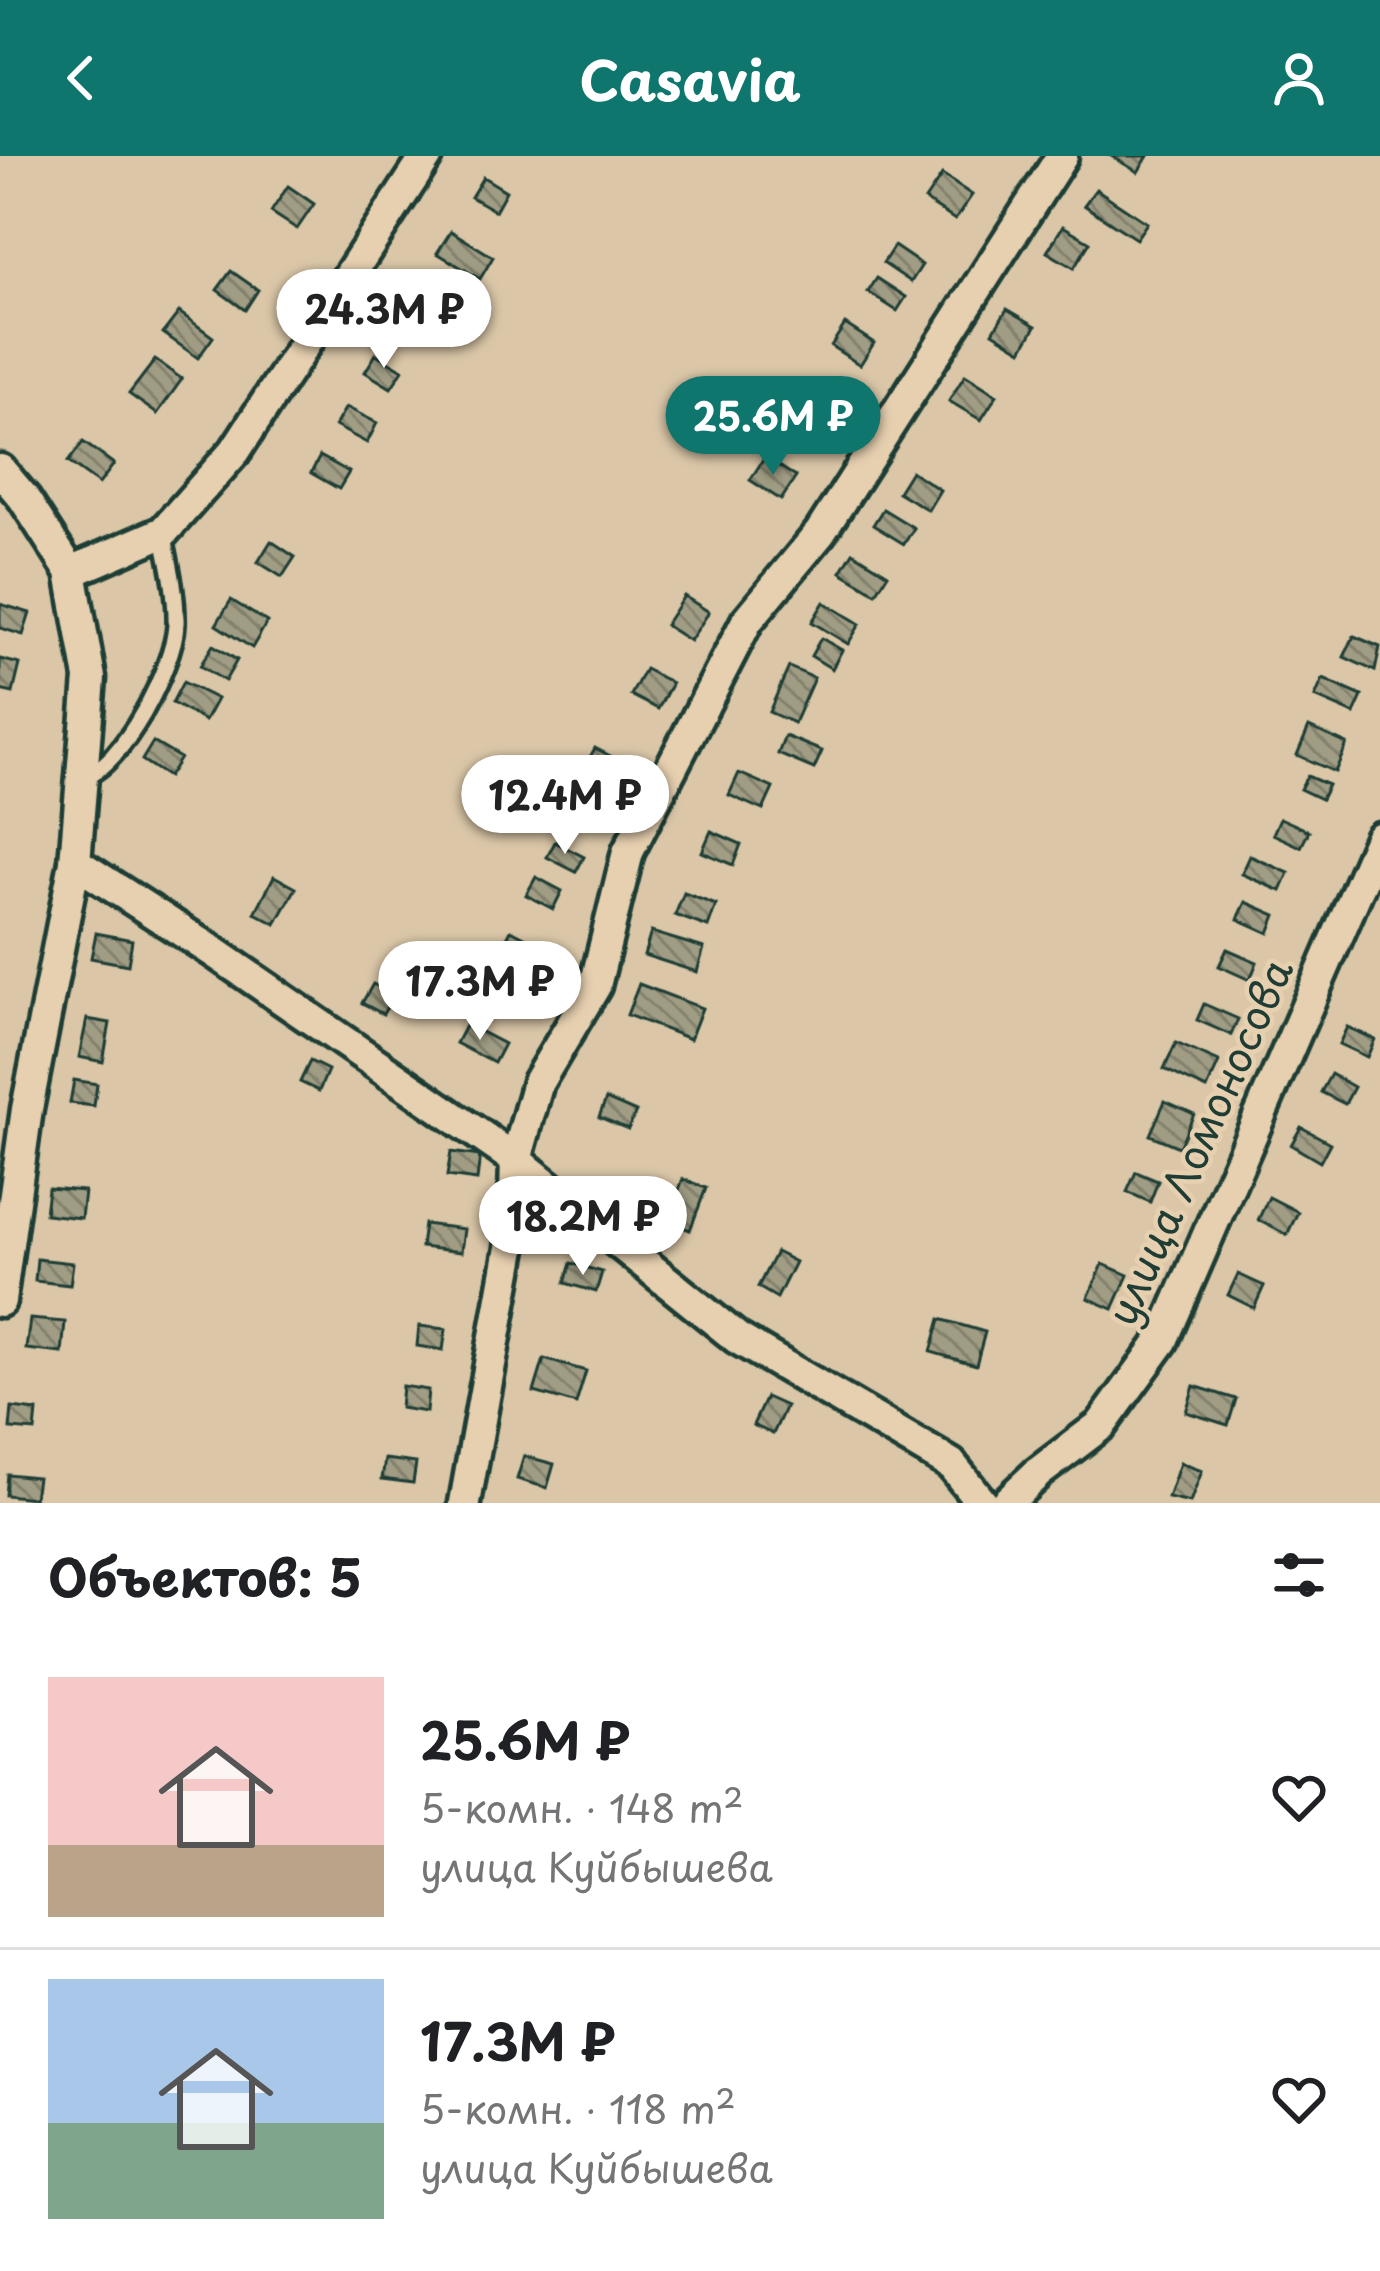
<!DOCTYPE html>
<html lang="ru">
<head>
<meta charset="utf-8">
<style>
	:root { --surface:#fff; --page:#f6f6f6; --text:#202124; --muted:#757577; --line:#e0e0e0; --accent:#0f766e }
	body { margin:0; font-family:"Playpen Sans",sans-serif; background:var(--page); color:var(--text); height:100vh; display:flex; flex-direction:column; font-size:45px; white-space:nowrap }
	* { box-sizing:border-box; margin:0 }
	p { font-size:39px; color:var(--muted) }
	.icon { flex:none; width:66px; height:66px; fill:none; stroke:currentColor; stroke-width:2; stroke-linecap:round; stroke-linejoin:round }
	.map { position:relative; height:1347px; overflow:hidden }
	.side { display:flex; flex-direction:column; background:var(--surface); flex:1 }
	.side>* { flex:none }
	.price { position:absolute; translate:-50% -102px; padding:0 27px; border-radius:42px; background:#fff; color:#222; font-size:39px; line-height:78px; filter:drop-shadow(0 3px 6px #0008) }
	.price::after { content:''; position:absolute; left:50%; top:72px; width:36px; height:27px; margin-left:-18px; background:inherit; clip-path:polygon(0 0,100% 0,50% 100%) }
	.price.active { background:var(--accent); color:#fff }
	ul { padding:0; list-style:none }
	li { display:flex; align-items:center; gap:36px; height:300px; padding:0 48px }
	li+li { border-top:3px solid var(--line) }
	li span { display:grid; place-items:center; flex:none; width:336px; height:240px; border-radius:0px; color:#555 }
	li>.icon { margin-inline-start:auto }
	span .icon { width:144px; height:144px; fill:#fffc; stroke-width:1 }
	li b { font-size:51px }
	h2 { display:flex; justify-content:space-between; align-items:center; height:144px; padding:0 48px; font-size:51px }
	header { display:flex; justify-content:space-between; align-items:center; height:156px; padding:0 48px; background:var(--accent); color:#fff; font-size:54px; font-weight:700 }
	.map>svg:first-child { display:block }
</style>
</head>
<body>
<header><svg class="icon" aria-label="back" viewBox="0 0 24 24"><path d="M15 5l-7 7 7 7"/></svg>Casavia<svg class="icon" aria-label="person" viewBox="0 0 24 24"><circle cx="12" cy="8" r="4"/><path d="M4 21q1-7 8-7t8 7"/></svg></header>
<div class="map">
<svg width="1380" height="1347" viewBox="0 0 1380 1347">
	<defs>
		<pattern id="building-back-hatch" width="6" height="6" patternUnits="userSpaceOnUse" patternTransform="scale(3)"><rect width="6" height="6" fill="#a19d84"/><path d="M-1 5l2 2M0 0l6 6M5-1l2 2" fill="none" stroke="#83816d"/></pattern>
	</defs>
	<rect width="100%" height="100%" fill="#dbc7a8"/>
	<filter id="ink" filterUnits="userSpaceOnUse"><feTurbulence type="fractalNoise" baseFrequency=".00833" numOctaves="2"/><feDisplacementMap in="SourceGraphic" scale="24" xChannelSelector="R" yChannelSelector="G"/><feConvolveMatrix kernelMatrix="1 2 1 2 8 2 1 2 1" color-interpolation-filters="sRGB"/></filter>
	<g filter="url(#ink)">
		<g fill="url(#building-back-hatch)" stroke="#1f3d34" stroke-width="3">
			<polygon points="1111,0 1148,0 1138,16"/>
			<polygon points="942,19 972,39 955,64 925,44"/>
			<polygon points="483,21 506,35 495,55 471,41"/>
			<polygon points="288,30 314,48 297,73 271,56"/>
			<polygon points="1096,33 1147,67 1136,83 1084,49"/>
			<polygon points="1063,70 1090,86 1074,112 1047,96"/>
			<polygon points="451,75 493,101 480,123 437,97"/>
			<polygon points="894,90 922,109 911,126 883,107"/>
			<polygon points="231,115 258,134 245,154 217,134"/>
			<polygon points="877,122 906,141 897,155 868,136"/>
			<polygon points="420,127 454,148 442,168 408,147"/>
			<polygon points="1007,153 1036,170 1022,194 993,176"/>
			<polygon points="179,156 213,181 198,202 163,177"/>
			<polygon points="845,168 874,187 860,209 831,190"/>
			<polygon points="376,198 403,214 391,232 365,216"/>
			<polygon points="155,204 182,223 157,258 129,238"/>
			<polygon points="965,219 997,239 981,264 949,245"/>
			<polygon points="346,251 377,267 367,287 335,270"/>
			<polygon points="83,286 114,308 99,328 68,306"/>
			<polygon points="320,300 349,316 339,333 311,317"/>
			<polygon points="765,301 796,321 781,344 750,324"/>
			<polygon points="911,315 940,334 928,354 898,336"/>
			<polygon points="883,353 914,372 904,388 873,369"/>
			<polygon points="271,385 295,401 282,421 258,406"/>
			<polygon points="853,396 888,418 876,437 841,416"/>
			<polygon points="684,440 709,456 690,485 665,469"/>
			<polygon points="231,444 267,466 252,492 216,469"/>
			<polygon points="824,446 860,468 848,488 812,466"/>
			<polygon points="0,448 30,457 23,479 0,472"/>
			<polygon points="1354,480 1380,491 1375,515 1344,501"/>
			<polygon points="821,482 842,494 832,513 811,500"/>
			<polygon points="213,489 237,504 225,525 200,510"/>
			<polygon points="0,503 20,508 13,537 0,534"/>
			<polygon points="789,511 814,522 794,567 769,556"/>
			<polygon points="645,513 672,527 658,553 631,539"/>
			<polygon points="1323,523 1362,540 1354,558 1315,541"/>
			<polygon points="183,526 217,543 205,565 172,547"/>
			<polygon points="1309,571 1347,588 1335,616 1297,599"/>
			<polygon points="785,580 822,595 814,613 778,598"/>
			<polygon points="153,586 180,602 168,621 142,604"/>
			<polygon points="595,592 624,607 614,625 585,610"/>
			<polygon points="739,617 773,632 763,654 729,639"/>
			<polygon points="1307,620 1328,629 1321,643 1300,633"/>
			<polygon points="1280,662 1309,675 1301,691 1273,678"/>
			<polygon points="711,675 741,688 733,709 702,696"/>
			<polygon points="555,686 584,701 576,716 547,701"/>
			<polygon points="1250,700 1289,717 1281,735 1242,718"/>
			<polygon points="274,720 296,732 276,768 255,757"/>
			<polygon points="536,721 562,735 553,753 526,739"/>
			<polygon points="684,737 716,749 708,771 675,759"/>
			<polygon points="1246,746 1276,759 1269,777 1238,763"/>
			<polygon points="511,774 540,789 530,808 501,793"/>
			<polygon points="651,776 704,792 697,816 644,799"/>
			<polygon points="96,777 132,784 128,809 91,802"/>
			<polygon points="1227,793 1257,806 1250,824 1219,810"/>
			<polygon points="373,828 394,839 383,858 362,847"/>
			<polygon points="639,828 702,852 690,883 627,859"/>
			<polygon points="1204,848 1238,863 1231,879 1197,864"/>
			<polygon points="87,863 110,867 103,906 79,901"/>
			<polygon points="466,868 504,888 494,907 456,887"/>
			<polygon points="1347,871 1375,883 1367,901 1339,888"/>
			<polygon points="1176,887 1219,906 1207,933 1164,913"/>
			<polygon points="310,905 328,914 319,935 300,926"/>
			<polygon points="1331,918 1354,931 1345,948 1321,936"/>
			<polygon points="74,924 97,928 94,950 70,947"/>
			<polygon points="606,943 636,956 628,973 599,961"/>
			<polygon points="1165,945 1194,958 1179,991 1150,979"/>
			<polygon points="1301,971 1330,987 1320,1006 1291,989"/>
			<polygon points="451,996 480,1000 477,1024 447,1020"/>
			<polygon points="1136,1016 1158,1025 1150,1046 1127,1036"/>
			<polygon points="683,1023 706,1032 690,1074 667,1065"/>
			<polygon points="48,1032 84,1035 81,1062 45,1058"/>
			<polygon points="1269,1041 1298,1056 1287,1079 1258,1064"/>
			<polygon points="424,1068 464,1073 461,1096 421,1091"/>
			<polygon points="776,1096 795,1106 777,1142 758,1131"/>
			<polygon points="37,1103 73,1107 70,1129 35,1125"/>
			<polygon points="571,1107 602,1116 596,1136 565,1127"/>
			<polygon points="1103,1108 1128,1119 1113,1153 1088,1142"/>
			<polygon points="1238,1118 1264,1130 1254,1152 1228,1139"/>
			<polygon points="30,1163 65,1166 62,1197 26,1193"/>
			<polygon points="940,1163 985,1176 976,1209 931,1196"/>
			<polygon points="419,1170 446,1173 443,1194 417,1190"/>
			<polygon points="544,1203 586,1215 576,1248 534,1236"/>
			<polygon points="402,1230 428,1234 426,1256 400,1252"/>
			<polygon points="1194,1230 1236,1243 1228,1269 1186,1256"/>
			<polygon points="766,1241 786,1250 773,1278 753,1269"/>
			<polygon points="12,1252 37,1255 35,1275 10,1273"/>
			<polygon points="524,1300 554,1308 547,1332 517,1323"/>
			<polygon points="385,1303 416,1307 413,1327 382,1323"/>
			<polygon points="1180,1307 1202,1315 1190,1347 1168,1342"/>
			<polygon points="7,1318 37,1321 34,1342 5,1339"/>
		</g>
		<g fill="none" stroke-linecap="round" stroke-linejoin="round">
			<defs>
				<path id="lane" d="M82 621C122 613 174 509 176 469 177 439 169 405 163 376"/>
				<g id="street">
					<polyline points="0,314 23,341 71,416 90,522 75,706 214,796 516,1004 737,1182 951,1308 982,1347"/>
					<polyline points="71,416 163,376 235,295 427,0"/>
					<polyline points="0,1145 27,953 75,706"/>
					<polyline points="465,1347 514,1075 516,1004 538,926 595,830 628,696 747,465 820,377 1062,0"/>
					<polyline points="1006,1347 1039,1316 1101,1269 1162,1185 1380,682"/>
				</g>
			</defs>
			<use href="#lane" stroke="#1f3d34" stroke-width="24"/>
			<use href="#street" stroke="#1f3d34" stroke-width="39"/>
			<use href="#lane" stroke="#e7d0b0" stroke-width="15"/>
			<use href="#street" stroke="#e7d0b0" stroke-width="30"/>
		</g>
	</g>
	<g text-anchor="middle" stroke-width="9" stroke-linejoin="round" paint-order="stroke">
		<g font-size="42" fill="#1f3d34" stroke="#e7d0b0">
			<text transform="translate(1200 986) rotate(-66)" y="15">улица Ломоносова</text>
		</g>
	</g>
</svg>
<b class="price" style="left:384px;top:215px">24.3M ₽</b>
<b class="price active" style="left:773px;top:322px">25.6M ₽</b>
<b class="price" style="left:565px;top:701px">12.4M ₽</b>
<b class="price" style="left:480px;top:887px">17.3M ₽</b>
<b class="price" style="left:583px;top:1122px">18.2M ₽</b>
</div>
<section class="side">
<h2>Объектов: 5<svg class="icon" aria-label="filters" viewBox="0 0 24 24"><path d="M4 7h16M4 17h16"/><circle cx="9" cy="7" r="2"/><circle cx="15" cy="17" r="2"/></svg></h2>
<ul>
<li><span style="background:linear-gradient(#f6c9c9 70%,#b9a48a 0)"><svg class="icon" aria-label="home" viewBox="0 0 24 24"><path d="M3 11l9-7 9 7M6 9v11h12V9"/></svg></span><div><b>25.6M ₽</b><p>5-комн. · 148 m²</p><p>улица Куйбышева</p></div><svg class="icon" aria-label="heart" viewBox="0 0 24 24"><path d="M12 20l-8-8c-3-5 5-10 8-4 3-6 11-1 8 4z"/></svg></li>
<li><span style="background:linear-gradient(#a9c7e8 60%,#7fa58c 0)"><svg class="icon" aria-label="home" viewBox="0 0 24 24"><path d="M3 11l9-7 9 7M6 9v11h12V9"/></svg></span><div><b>17.3M ₽</b><p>5-комн. · 118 m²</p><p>улица Куйбышева</p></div><svg class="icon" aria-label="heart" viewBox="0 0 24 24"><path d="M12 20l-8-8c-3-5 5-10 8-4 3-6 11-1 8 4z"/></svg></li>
</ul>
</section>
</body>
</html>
